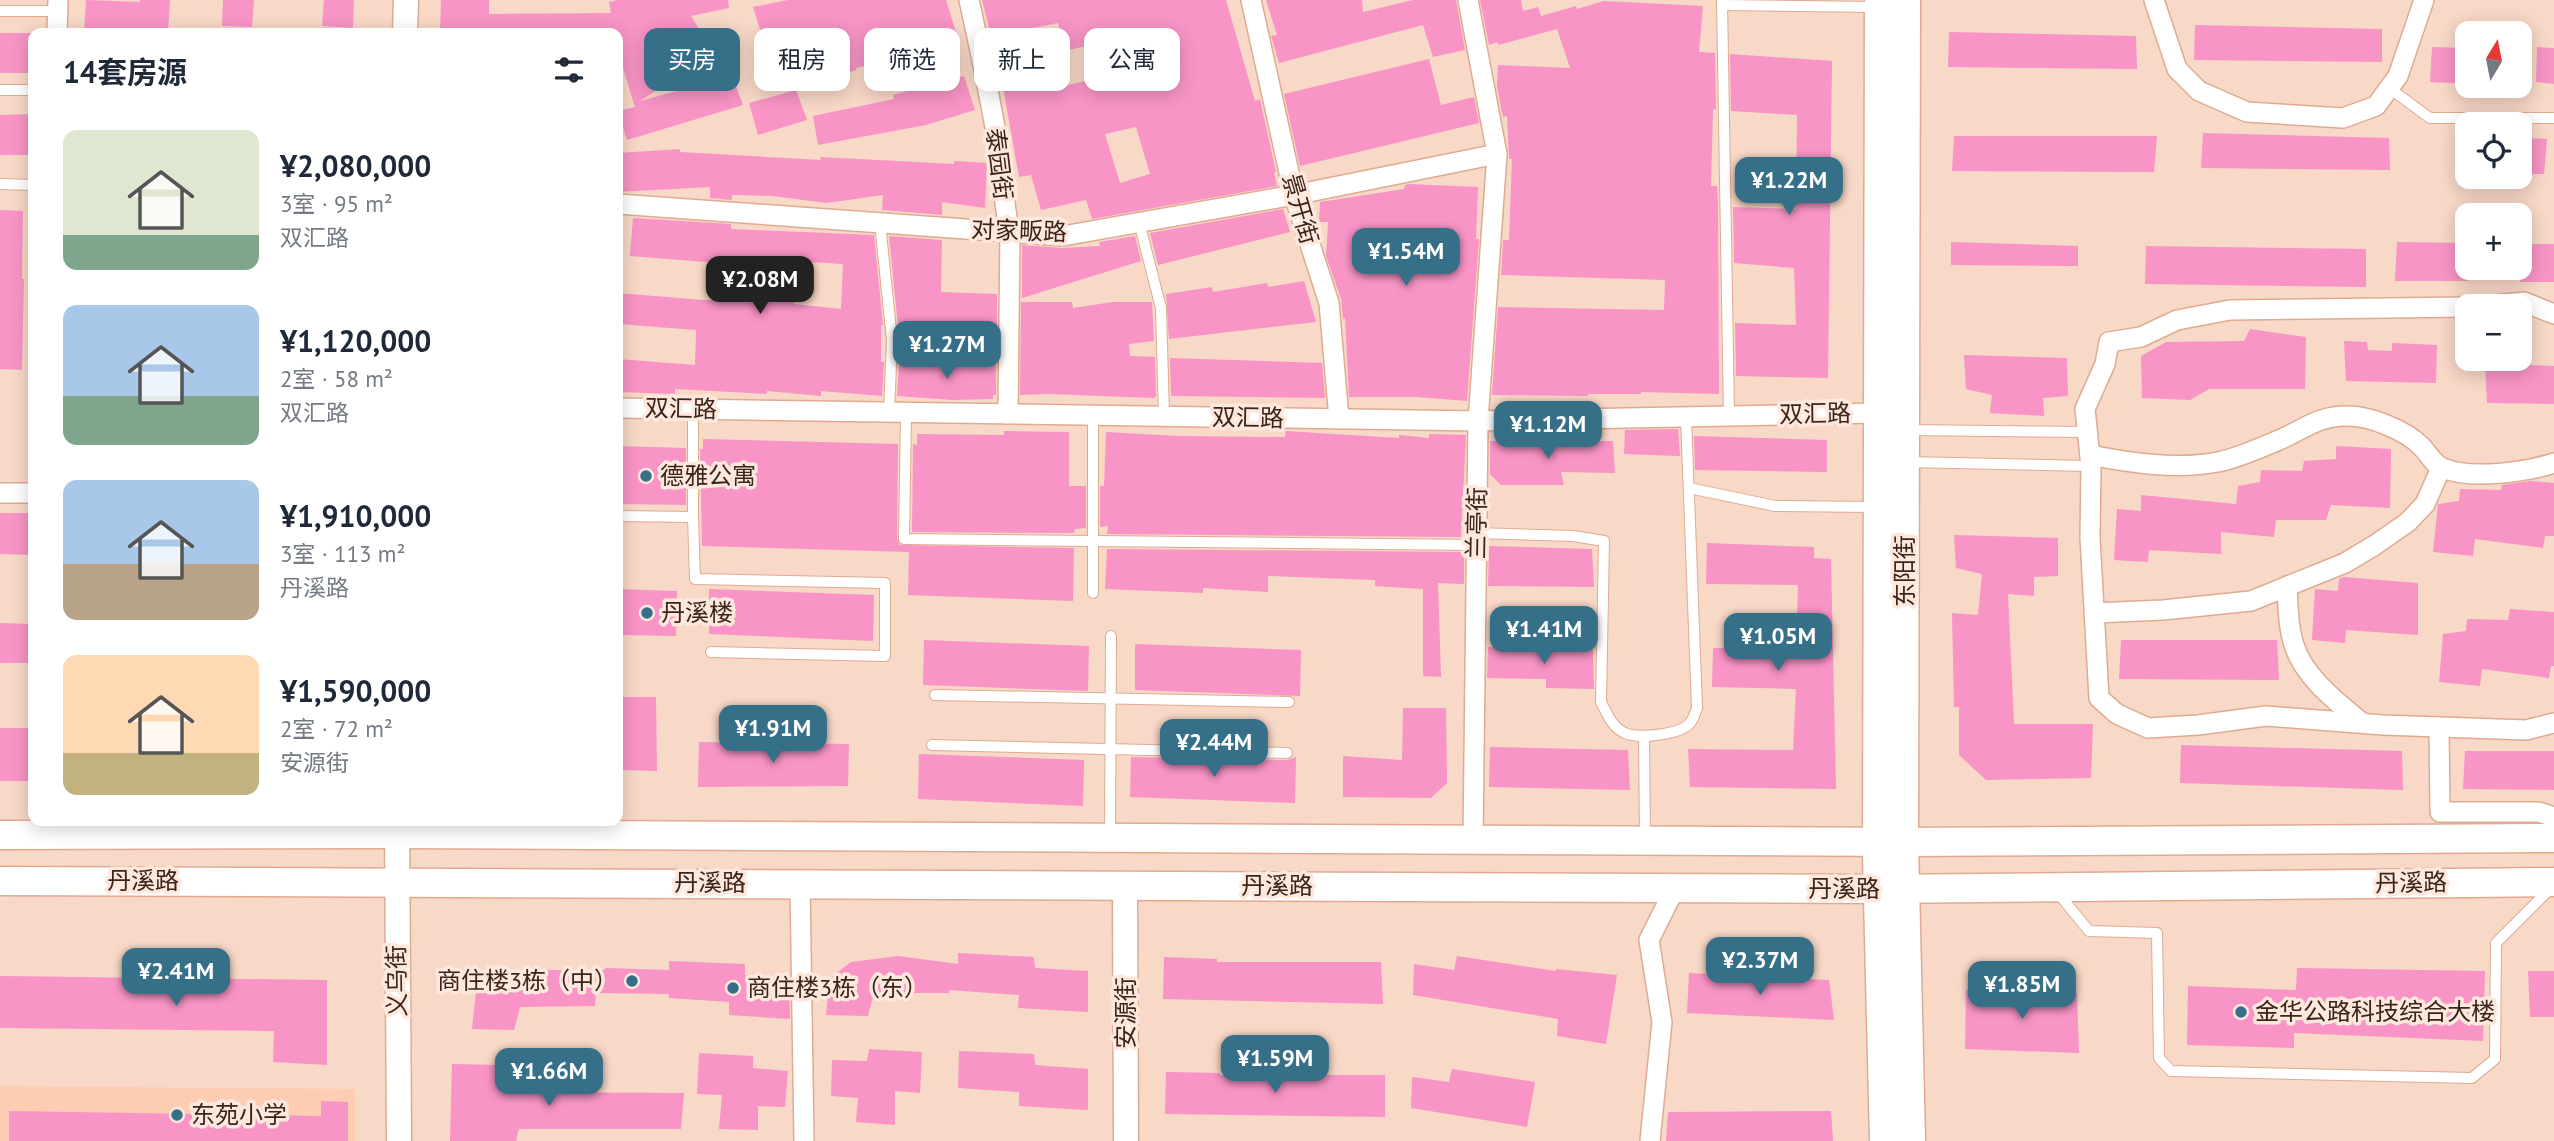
<!DOCTYPE html>
<html lang="zh">
<head>
<meta charset="utf-8">
<style>
	:root { --surface:#fff; --page:#f2f2f3; --text:#1f2937; --muted:#747a83; --accent:#356f88 }
	body { margin:0; font-family:"PT Sans","Noto Sans SC",sans-serif; background:var(--page); color:var(--text); height:100vh; display:flex; flex-direction:column; font-size:26px; white-space:nowrap }
	* { box-sizing:border-box; margin:0 }
	p { font-size:23px; color:var(--muted) }
	.icon { flex:none; width:38px; height:38px; fill:none; stroke:currentColor; stroke-width:2; stroke-linecap:round; stroke-linejoin:round }
	.map { position:relative; flex:1; overflow:hidden }
	.panel { position:absolute; left:28px; top:28px; width:595px; height:798px; display:flex; flex-direction:column; background:var(--surface); border-radius:14px; box-shadow:0 4px 18px #0003 }
	.panel>* { flex:none }
	.banner { position:absolute; left:644px; top:28px; width:665px; height:63px; display:flex; gap:14px }
	.needle { width:46px; rotate:10deg }
	.controls { position:absolute; left:2455px; top:21px; display:grid; gap:14px }
	.controls a { display:grid; place-items:center; width:77px; height:77px; border-radius:14px; background:var(--surface); box-shadow:0 4px 18px #0003; font-size:35px }
	.price { position:absolute; translate:-50% -60px; padding:0 16px; border-radius:14px; background:var(--accent); color:#fff; font-size:23px; line-height:46px; filter:drop-shadow(0 2px 4px #0008) }
	.price::after { content:''; position:absolute; left:50%; top:42px; width:21px; height:16px; margin-left:-10px; background:inherit; clip-path:polygon(0 0,100% 0,50% 100%) }
	.price.active { background:#222; color:#fff }
	ul { padding:0; list-style:none }
	li { display:flex; align-items:center; gap:21px; height:175px; padding:0 35px }
	li span { display:grid; place-items:center; flex:none; width:196px; height:140px; border-radius:14px; color:#555 }
	li>.icon { margin-inline-start:auto }
	span .icon { width:84px; height:84px; fill:#fffc; stroke-width:1 }
	li b { font-size:30px }
	h2 { display:flex; justify-content:space-between; align-items:center; height:84px; padding:0 35px; font-size:30px }
	.chip { padding:0 24px; border-radius:14px; background:var(--surface); box-shadow:0 4px 18px #0003; font-size:24px; line-height:63px }
	.chip.active { background:var(--accent); color:#fff }
	.map>svg:first-child { display:block }
</style>
</head>
<body>
<div class="map">
<svg width="2554" height="1141" viewBox="0 0 2554 1141">
	<rect width="100%" height="100%" fill="#f8d8c7"/>
	<polygon fill="#fcccb3" points="0,1086 355,1089 355,1141 0,1141"/>
	<g fill="#f894c6" fill-rule="evenodd">
		<polygon points="86,0 140,2 140,0 170,0 168,32 115,29 114,33 84,32"/>
		<polygon points="223,0 254,0 252,27 222,26"/>
		<polygon points="324,0 354,0 353,28 322,26"/>
		<polygon points="441,0 489,0 489,14 611,13 609,2 618,0 728,0 729,8 691,16 714,53 640,101 732,76 743,105 627,140 618,111 635,107 618,52 618,33 440,33"/>
		<polygon points="788,0 946,0 960,45 856,68 857,70 808,85 791,32 763,39 753,7"/>
		<path d="M982 0H1226L1255 101 1260 99 1276 172H1274L1277 186 1092 219 1086 200 1041 210 1031 175 1019 177 999 65 1048 49 1057 88 1117 73 1107 41 1065 51 1058 23 991 36ZM1136 127 1150 174 1120 183 1105 134Z"/>
		<polygon points="1266,0 1362,0 1363,12 1413,0 1456,0 1465,50 1433,57 1423,25 1279,63 1271,36 1277,35"/>
		<polygon points="1480,0 1521,0 1523,11 1538,7 1541,16 1576,6 1577,9 1604,1 1703,6 1699,52 1715,53 1716,110 1713,109 1711,186 1717,186 1718,207 1719,394 1641,392 1641,394 1588,394 1588,396 1492,395 1498,307 1664,310 1665,280 1501,275 1503,240 1509,240 1512,159 1509,159 1507,116 1503,117 1497,87 1498,65 1570,68 1557,29 1498,45 1498,42 1489,45"/>
		<polygon points="2195,25 2382,29 2382,62 2194,60"/>
		<polygon points="1949,32 2136,36 2137,69 1948,67"/>
		<rect x="0" y="33" width="33" height="40"/>
		<polygon points="2432,47 2468,48 2468,84 2430,82"/>
		<polygon points="2537,47 2554,48 2554,84 2536,82"/>
		<polygon points="1730,54 1832,61 1828,378 1736,376 1735,323 1796,325 1794,268 1734,263 1733,207 1796,209 1797,115 1731,111"/>
		<polygon points="1429,59 1441,105 1474,97 1479,123 1300,166 1284,94"/>
		<polygon points="964,76 975,110 926,125 818,145 813,116 894,99 893,95"/>
		<polygon points="796,90 807,120 758,135 749,103"/>
		<polygon points="33,114 33,155 0,155 0,115"/>
		<polygon points="2203,133 2389,138 2390,170 2201,168"/>
		<polygon points="1954,136 2157,136 2154,172 1952,171"/>
		<polygon points="2520,138 2547,139 2544,174 2520,174"/>
		<polygon points="680,149 680,152 821,160 820,157 954,164 954,161 987,163 985,208 942,202 942,215 882,210 883,195 827,203 772,196 732,195 732,200 710,198 710,187 618,192 618,153"/>
		<polygon points="1408,184 1478,187 1476,239 1479,239 1467,401 1417,397 1349,397 1345,318 1343,319 1341,299 1326,256 1328,222 1319,222 1320,202 1404,189 1405,185"/>
		<polygon points="1283,209 1290,232 1158,265 1150,233"/>
		<polygon points="0,210 23,211 22,279 24,279 22,370 0,369"/>
		<polygon points="633,218 731,224 731,229 874,235 883,325 881,325 881,362 884,362 882,396 821,391 821,396 767,391 767,394 675,389 675,394 618,392 618,359 695,365 696,330 618,324 618,293 703,300 794,301 794,304 841,309 843,264 809,262 809,267 730,262 730,264 630,256"/>
		<polygon points="889,236 942,240 941,292 997,294 997,330 898,326"/>
		<polygon points="1135,236 1141,261 1022,298 1022,245 1062,248 1100,246 1099,242"/>
		<polygon points="1951,242 2078,246 2078,266 1951,265"/>
		<polygon points="2397,242 2468,243 2468,281 2395,281"/>
		<rect x="2520" y="244" width="34" height="38"/>
		<polygon points="2146,246 2366,249 2366,287 2145,284"/>
		<polygon points="1304,281 1316,322 1169,339 1166,294 1212,287 1213,292 1267,283 1268,287"/>
		<polygon points="1021,302 1072,302 1073,308 1113,302 1152,302 1154,341 1129,344 1130,356 1155,357 1156,396 1154,398 1049,394 1020,395"/>
		<polygon points="2250,329 2306,337 2305,389 2209,389 2190,400 2142,398 2141,356 2166,342 2244,341"/>
		<polygon points="2344,341 2367,342 2368,350 2392,351 2392,343 2437,345 2436,383 2346,381"/>
		<polygon points="1964,355 2067,358 2068,396 2043,398 2044,416 1990,413 1992,395 1966,389"/>
		<polygon points="1170,358 1322,363 1325,398 1171,396"/>
		<polygon points="899,362 996,365 996,395 993,395 993,399 953,400 897,396"/>
		<polygon points="2485,363 2554,366 2554,404 2487,403"/>
		<polygon points="1678,429 1680,456 1624,454 1625,430"/>
		<polygon points="1004,431 1069,432 1069,486 1086,486 1086,528 1075,529 1074,533 912,532 913,444 917,445 917,434 1004,435"/>
		<polygon points="1286,431 1399,438 1399,435 1429,438 1429,434 1466,435 1461,537 1107,534 1108,526 1100,527 1100,486 1104,486 1106,432 1178,436 1285,437"/>
		<polygon points="1694,436 1827,440 1827,472 1695,470"/>
		<polygon points="703,439 898,444 897,539 900,545 1074,548 1073,601 908,595 909,552 702,546 700,449 703,449"/>
		<polygon points="1490,441 1613,441 1615,473 1561,472 1564,485 1501,485 1490,474"/>
		<polygon points="618,446 686,448 686,505 618,504"/>
		<polygon points="2336,446 2391,449 2390,508 2331,505 2326,520 2276,520 2274,537 2221,532 2221,554 2149,550 2148,562 2114,560 2117,509 2141,511 2141,495 2236,504 2238,486 2260,482 2261,470 2302,471 2304,461 2336,459"/>
		<polygon points="2531,481 2554,483 2554,536 2545,536 2543,548 2475,539 2473,556 2433,552 2438,504 2459,501 2460,489 2501,490 2502,485"/>
		<polygon points="0,513 33,513 33,555 0,554"/>
		<polygon points="1954,535 2058,538 2058,576 2034,577 2034,596 2008,594 2014,724 2093,724 2091,778 1986,780 1959,755 1959,707 1954,707 1952,613 1978,615 1982,574 1956,568"/>
		<polygon points="1707,543 1814,547 1814,558 1831,559 1836,789 1690,787 1688,749 1793,750 1796,689 1712,687 1713,648 1796,650 1798,585 1706,584"/>
		<polygon points="1489,546 1592,549 1594,587 1488,586"/>
		<polygon points="1107,549 1464,552 1464,584 1438,583 1441,677 1423,676 1423,589 1375,586 1375,580 1268,576 1268,592 1203,588 1203,593 1105,589"/>
		<polygon points="2344,577 2418,583 2418,635 2346,630 2345,643 2312,640 2315,589 2338,591 2339,579"/>
		<polygon points="618,589 677,591 676,636 618,635"/>
		<polygon points="709,589 874,595 873,641 709,634"/>
		<polygon points="2510,609 2554,612 2554,666 2551,666 2549,678 2482,669 2480,686 2439,682 2443,634 2466,631 2467,619 2508,620"/>
		<polygon points="0,623 33,624 33,663 0,663"/>
		<polygon points="924,640 1089,646 1088,691 923,685"/>
		<polygon points="2121,640 2277,640 2279,680 2119,679"/>
		<polygon points="1135,644 1301,650 1300,696 1135,690"/>
		<polygon points="1488,647 1593,650 1594,689 1546,688 1546,679 1487,678"/>
		<polygon points="618,697 656,697 657,771 618,770"/>
		<polygon points="1403,708 1446,708 1447,783 1431,798 1343,797 1343,756 1402,760"/>
		<rect x="0" y="728" width="33" height="53"/>
		<polygon points="699,742 849,744 848,786 698,787"/>
		<polygon points="2181,745 2402,751 2403,790 2180,783"/>
		<polygon points="1490,747 1628,750 1630,790 1489,787"/>
		<polygon points="2465,751 2554,751 2554,790 2463,789"/>
		<polygon points="919,754 1084,760 1083,806 918,799"/>
		<polygon points="1131,757 1287,760 1296,757 1295,803 1130,797"/>
		<polygon points="958,953 1034,957 1035,968 1088,971 1088,1012 1018,1008 1019,995 949,990 949,993 874,993 868,1016 826,1015 830,978 851,962 898,956 958,964"/>
		<polygon points="1457,956 1556,971 1556,969 1617,975 1606,1044 1557,1036 1558,1019 1413,995 1414,964 1454,970"/>
		<polygon points="1164,957 1217,959 1217,962 1381,962 1383,1004 1163,999"/>
		<polygon points="669,961 745,964 745,975 789,978 790,1019 729,1015 729,1002 669,998 669,994 596,993 595,1006 520,1007 514,1030 472,1029 476,992 497,976 544,970 605,970 605,968 669,970"/>
		<polygon points="2297,968 2485,971 2483,1041 2294,1033 2294,1048 2187,1045 2188,986 2296,990"/>
		<polygon points="2528,971 2554,971 2554,1017 2530,1017"/>
		<polygon points="1689,973 1829,980 1834,1020 1687,1013"/>
		<polygon points="0,976 327,980 327,1065 273,1062 274,1031 0,1028"/>
		<polygon points="1966,990 2077,993 2079,1053 1965,1049"/>
		<polygon points="869,1049 922,1052 920,1093 895,1091 895,1125 856,1122 858,1098 831,1096 832,1060 867,1061"/>
		<polygon points="959,1051 1034,1054 1035,1065 1088,1069 1088,1110 1019,1106 1019,1092 958,1088"/>
		<polygon points="699,1053 753,1056 753,1068 788,1071 785,1107 758,1106 758,1130 719,1129 722,1095 697,1094"/>
		<polygon points="452,1064 496,1065 496,1086 543,1092 684,1093 681,1129 519,1129 516,1141 450,1141"/>
		<polygon points="1452,1069 1535,1082 1527,1127 1411,1108 1412,1077 1449,1082"/>
		<polygon points="1166,1072 1220,1073 1220,1075 1385,1075 1385,1117 1165,1114"/>
		<polygon points="321,1101 348,1102 348,1141 9,1141 9,1111 321,1116"/>
		<polygon points="1831,1111 1833,1141 1666,1141 1668,1112"/>
	</g>
	<g fill="none" stroke-linecap="round" stroke-linejoin="round">
		<defs>
			<g id="service">
				<polyline points="1722,0 1729,416"/>
				<polyline points="1722,5 1875,7"/>
				<polyline points="0,11 57,11"/>
				<polyline points="2389,88 2430,118 2554,118"/>
				<polyline points="0,90 33,90"/>
				<polyline points="0,184 33,185"/>
				<polyline points="1139,222 1161,308 1164,416"/>
				<polyline points="880,223 892,340 889,413"/>
				<polyline points="906,413 904,539 1477,545"/>
				<polyline points="1906,430 2088,432"/>
				<polyline points="1906,462 2091,466"/>
				<polyline points="1689,488 1775,506 1876,507"/>
				<polyline points="618,516 693,517 693,410"/>
				<polyline points="693,517 695,579 885,583 885,656 711,652"/>
				<path d="M1477 533 1573 536 1604 541 1601 702C1607 714 1612 727 1625 733 1637 739 1680 735 1690 723 1693 720 1695 713 1697 708L1686 417"/>
				<polyline points="1093,593 1093,415"/>
				<polyline points="935,695 1289,702"/>
				<polyline points="1644,736 1645,837"/>
				<polyline points="932,745 1287,753"/>
				<polyline points="1110,834 1111,636"/>
				<polyline points="2058,893 2089,931 2157,933 2159,1058 2171,1071 2472,1078 2495,1059 2496,943 2550,889"/>
			</g>
			<g id="minor">
				<path d="M969 0C980 50 991 100 999 151 1004 178 1003 205 1010 232L1008 414"/>
				<polyline points="1251,0 1294,195 1329,303 1339,419"/>
				<polyline points="1468,0 1497,154 1478,421 1473,840"/>
				<polyline points="2154,0 2177,69 2199,91 2247,112 2343,118 2376,106 2398,76 2424,0"/>
				<polyline points="57,33 58,0"/>
				<polyline points="618,204 1063,236 1294,195 1497,154"/>
				<polyline points="2483,306 2524,302 2554,314"/>
				<polyline points="2468,307 2230,310 2177,320 2141,337 2109,342 2105,364 2085,409 2091,466 2090,538 2099,698 2117,714 2148,728 2198,725 2266,716 2383,725 2526,730 2554,723"/>
				<polyline points="618,408 1478,421 1878,413"/>
				<path d="M2090 455C2131 463 2176 470 2218 462 2238 458 2260 448 2279 440 2303 430 2319 415 2348 416 2370 416 2405 430 2421 446 2428 453 2434 465 2443 468 2471 480 2526 472 2554 463"/>
				<polyline points="0,493 33,493"/>
				<path d="M2287 586C2288 606 2288 626 2294 645 2304 677 2337 702 2361 722"/>
				<polyline points="2094,613 2163,610 2251,601 2345,563 2375,545 2408,522 2425,504 2441,468"/>
				<polyline points="2439,727 2440,812 2539,812 2554,817"/>
				<polyline points="800,884 804,1141"/>
				<polyline points="1650,1141 1662,1022 1649,940 1675,888"/>
			</g>
			<g id="tertiary">
				<polyline points="405,33 406,0"/>
				<polyline points="397,821 399,1141"/>
				<polyline points="1125,885 1126,1141"/>
			</g>
			<g id="secondary">
				<polyline points="1879,0 1877,855 1884,1141"/>
				<polyline points="1906,0 1904,842 1911,1141"/>
				<polyline points="0,835 396,834 1904,842 2554,838"/>
				<polyline points="0,881 1878,889 2554,882"/>
			</g>
		</defs>
		<use href="#service" stroke="#dfab90" stroke-width="12"/>
		<use href="#minor" stroke="#dfab90" stroke-width="22"/>
		<use href="#tertiary" stroke="#dfab90" stroke-width="27"/>
		<use href="#secondary" stroke="#dfab90" stroke-width="31"/>
		<use href="#service" stroke="#fff" stroke-width="10"/>
		<use href="#minor" stroke="#fff" stroke-width="19"/>
		<use href="#tertiary" stroke="#fff" stroke-width="24"/>
		<use href="#secondary" stroke="#fff" stroke-width="28"/>
	</g>
	<g fill="#356f88" stroke="#fee8dd" stroke-width="2.5">
		<circle cx="646" cy="476" r="7"/>
		<circle cx="647" cy="613" r="7"/>
		<circle cx="632" cy="981" r="7"/>
		<circle cx="733" cy="988" r="7"/>
		<circle cx="2241" cy="1012" r="7"/>
		<circle cx="177" cy="1115" r="7"/>
	</g>
	<g text-anchor="middle" stroke-width="7" stroke-linejoin="round" paint-order="stroke">
		<g font-size="24" fill="#39251a" stroke="#fee8dd">
			<text transform="translate(999 164) rotate(83)" y="8">泰园街</text>
			<text transform="translate(1300 209) rotate(74)" y="8">景开街</text>
			<text transform="translate(1019 231) rotate(2)" y="8">对家畈路</text>
			<text transform="translate(681 409) rotate(1)" y="8">双汇路</text>
			<text transform="translate(1815 414) rotate(-1)" y="8">双汇路</text>
			<text transform="translate(1248 418) rotate(1)" y="8">双汇路</text>
			<text transform="translate(1477 523) rotate(-89)" y="8">兰亭街</text>
			<text transform="translate(1905 571) rotate(-90)" y="8">东阳街</text>
			<text x="143" y="889">丹溪路</text>
			<text x="710" y="891">丹溪路</text>
			<text transform="translate(2411 883) rotate(-1)" y="8">丹溪路</text>
			<text x="1277" y="894">丹溪路</text>
			<text x="1844" y="897">丹溪路</text>
			<text transform="translate(397 981) rotate(-91)" y="8">义乌街</text>
			<text transform="translate(1126 1013) rotate(-90)" y="8">安源街</text>
		</g>
		<g font-size="24" fill="#39251a" stroke="#fee8dd" text-anchor="start">
			<text x="660" y="484">德雅公寓</text>
			<text x="661" y="621">丹溪楼</text>
			<text x="618" y="989" text-anchor="end">商住楼3栋（中）</text>
			<text x="747" y="996">商住楼3栋（东）</text>
			<text x="2255" y="1020">金华公路科技综合大楼</text>
			<text x="191" y="1123">东苑小学</text>
		</g>
	</g>
</svg>
<div class="controls">
<a><svg class="needle" viewBox="-14 -14 28 28"><path d="M0-13l5 13h-10z" fill="#e53935"/><path d="M0 13l5-13h-10z" fill="#747a83"/></svg></a>
<a><svg class="icon" aria-label="locate" viewBox="0 0 24 24"><circle cx="12" cy="12" r="6"/><path d="M12 2v4M12 18v4M2 12h4M18 12h4"/></svg></a>
<a>+</a>
<a>−</a>
</div>
<b class="price" style="left:1789px;top:217px">¥1.22M</b>
<b class="price" style="left:1406px;top:288px">¥1.54M</b>
<b class="price active" style="left:760px;top:316px">¥2.08M</b>
<b class="price" style="left:947px;top:381px">¥1.27M</b>
<b class="price" style="left:1548px;top:461px">¥1.12M</b>
<b class="price" style="left:1544px;top:666px">¥1.41M</b>
<b class="price" style="left:1778px;top:673px">¥1.05M</b>
<b class="price" style="left:773px;top:765px">¥1.91M</b>
<b class="price" style="left:1214px;top:779px">¥2.44M</b>
<b class="price" style="left:1760px;top:997px">¥2.37M</b>
<b class="price" style="left:176px;top:1008px">¥2.41M</b>
<b class="price" style="left:2022px;top:1021px">¥1.85M</b>
<b class="price" style="left:1275px;top:1095px">¥1.59M</b>
<b class="price" style="left:549px;top:1108px">¥1.66M</b>
<div class="banner">
<a class="chip active">买房</a>
<a class="chip">租房</a>
<a class="chip">筛选</a>
<a class="chip">新上</a>
<a class="chip">公寓</a>
</div>
<section class="panel">
<h2>14套房源<svg class="icon" aria-label="filters" viewBox="0 0 24 24"><path d="M4 7h16M4 17h16"/><circle cx="9" cy="7" r="2"/><circle cx="15" cy="17" r="2"/></svg></h2>
<ul>
<li><span style="background:linear-gradient(#dfe7d0 75%,#7fa58c 0)"><svg class="icon" aria-label="home" viewBox="0 0 24 24"><path d="M3 11l9-7 9 7M6 9v11h12V9"/></svg></span><div><b>¥2,080,000</b><p>3室 · 95 m²</p><p>双汇路</p></div></li>
<li><span style="background:linear-gradient(#a9c7e8 65%,#7fa58c 0)"><svg class="icon" aria-label="home" viewBox="0 0 24 24"><path d="M3 11l9-7 9 7M6 9v11h12V9"/></svg></span><div><b>¥1,120,000</b><p>2室 · 58 m²</p><p>双汇路</p></div></li>
<li><span style="background:linear-gradient(#a9c7e8 60%,#b9a48a 0)"><svg class="icon" aria-label="home" viewBox="0 0 24 24"><path d="M3 11l9-7 9 7M6 9v11h12V9"/></svg></span><div><b>¥1,910,000</b><p>3室 · 113 m²</p><p>丹溪路</p></div></li>
<li><span style="background:linear-gradient(#ffd9b3 70%,#c2b280 0)"><svg class="icon" aria-label="home" viewBox="0 0 24 24"><path d="M3 11l9-7 9 7M6 9v11h12V9"/></svg></span><div><b>¥1,590,000</b><p>2室 · 72 m²</p><p>安源街</p></div></li>
</ul>
</section>
</div>
</body>
</html>
